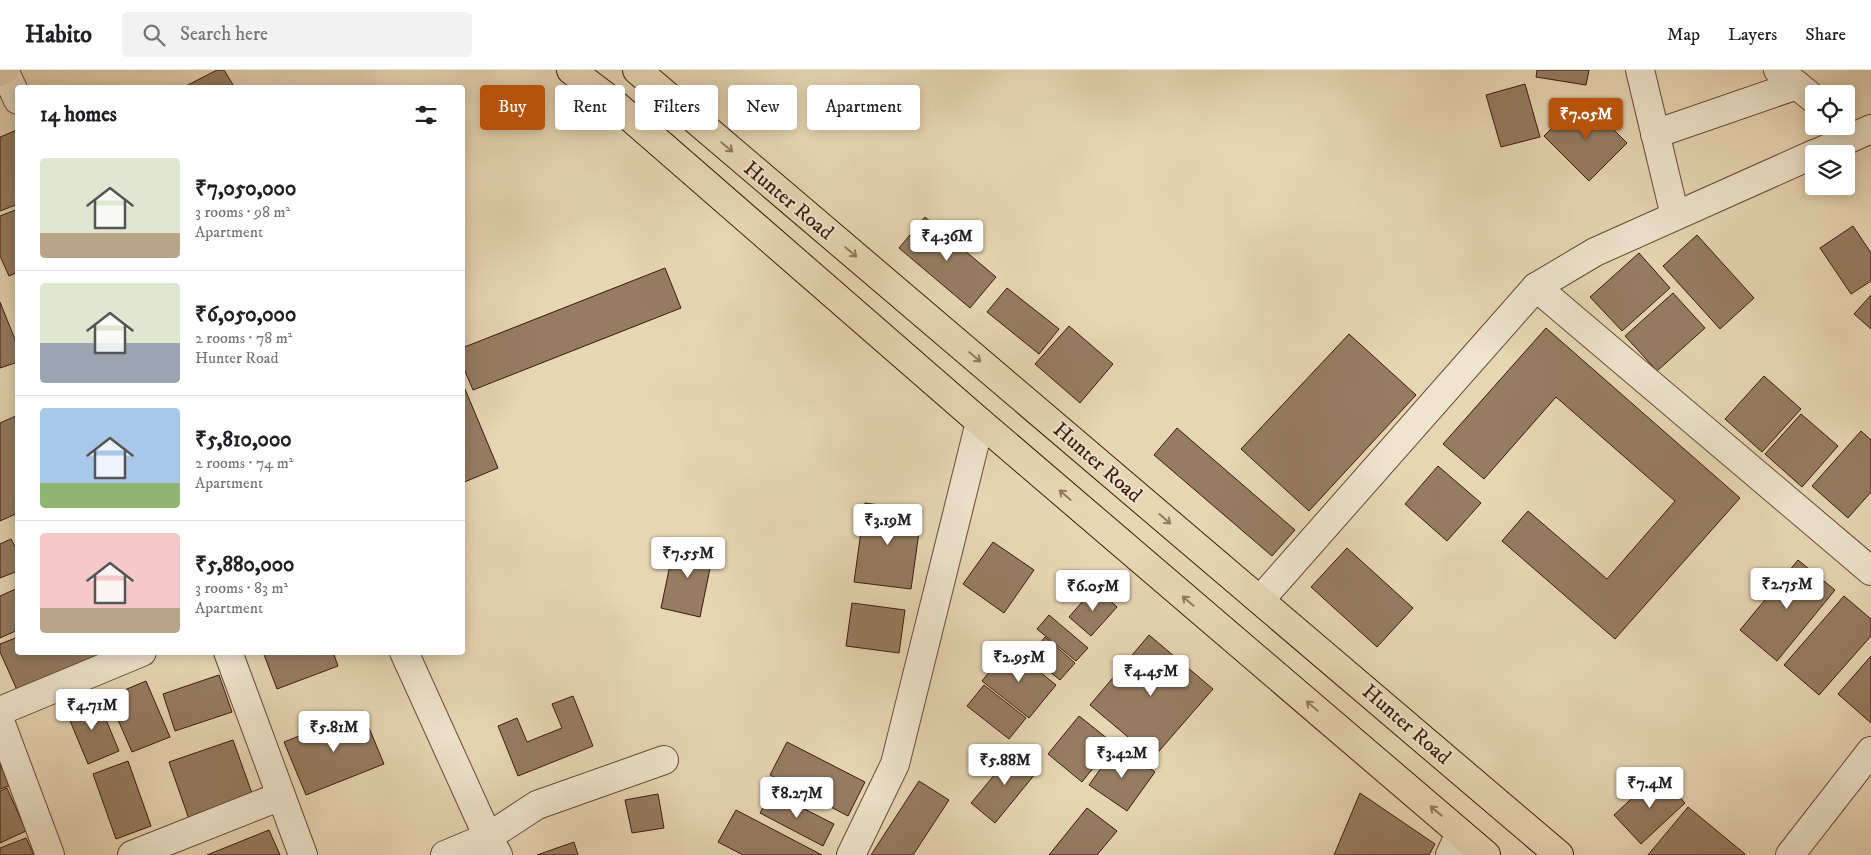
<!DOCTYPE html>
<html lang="en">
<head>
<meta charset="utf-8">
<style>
	:root { --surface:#fff; --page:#f2f2f2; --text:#202124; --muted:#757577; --line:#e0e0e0; --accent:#b45309 }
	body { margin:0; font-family:"IM FELL DW Pica",serif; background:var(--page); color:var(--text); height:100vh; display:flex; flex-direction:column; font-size:19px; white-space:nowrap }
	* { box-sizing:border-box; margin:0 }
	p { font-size:16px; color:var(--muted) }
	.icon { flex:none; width:28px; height:28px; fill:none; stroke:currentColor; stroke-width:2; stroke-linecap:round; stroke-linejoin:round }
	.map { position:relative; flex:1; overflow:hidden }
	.details { position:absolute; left:15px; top:15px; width:450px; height:570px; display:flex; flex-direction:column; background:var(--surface); border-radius:5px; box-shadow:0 2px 12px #0003 }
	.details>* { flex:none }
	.guide { position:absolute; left:480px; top:15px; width:475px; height:45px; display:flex; gap:10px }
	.fabs { position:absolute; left:1805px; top:15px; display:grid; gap:10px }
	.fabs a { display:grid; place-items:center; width:50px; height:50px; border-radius:5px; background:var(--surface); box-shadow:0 2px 12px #0003; font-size:25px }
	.price { position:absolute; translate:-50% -42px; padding:0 11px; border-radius:5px; background:#fff; color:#222; font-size:16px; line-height:32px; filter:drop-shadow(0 1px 2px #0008) }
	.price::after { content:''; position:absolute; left:50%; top:30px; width:15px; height:11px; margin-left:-8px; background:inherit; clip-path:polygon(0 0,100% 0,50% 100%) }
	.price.selected { background:var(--accent); color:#fff }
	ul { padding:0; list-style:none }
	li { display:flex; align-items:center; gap:15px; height:125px; padding:0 25px }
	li+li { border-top:1px solid var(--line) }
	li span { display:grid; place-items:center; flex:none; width:140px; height:100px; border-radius:5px; color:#555 }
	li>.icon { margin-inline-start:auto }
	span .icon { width:60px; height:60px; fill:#fffc; stroke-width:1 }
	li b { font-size:21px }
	h2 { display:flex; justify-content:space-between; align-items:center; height:60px; padding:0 25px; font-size:21px }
	.pill { padding:0 18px; border-radius:5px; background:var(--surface); box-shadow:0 2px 12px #0003; font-size:18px; line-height:45px }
	.pill.selected { background:var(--accent); color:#fff }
	header { display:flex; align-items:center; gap:30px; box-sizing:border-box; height:70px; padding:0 25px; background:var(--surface); border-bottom:1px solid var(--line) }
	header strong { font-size:24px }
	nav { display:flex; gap:28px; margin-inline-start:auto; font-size:18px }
	.search { width:350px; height:45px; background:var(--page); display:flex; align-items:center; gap:12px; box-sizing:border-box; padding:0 18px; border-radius:5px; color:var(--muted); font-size:19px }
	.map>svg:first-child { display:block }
</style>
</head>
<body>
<header>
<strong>Habito</strong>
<div class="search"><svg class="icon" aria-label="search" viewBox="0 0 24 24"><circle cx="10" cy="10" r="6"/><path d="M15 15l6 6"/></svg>Search here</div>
<nav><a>Map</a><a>Layers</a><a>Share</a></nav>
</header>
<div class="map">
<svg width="1871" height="785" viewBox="0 0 1871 785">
	<rect width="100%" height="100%" fill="#e7d6b4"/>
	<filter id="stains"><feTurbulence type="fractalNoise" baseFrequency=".004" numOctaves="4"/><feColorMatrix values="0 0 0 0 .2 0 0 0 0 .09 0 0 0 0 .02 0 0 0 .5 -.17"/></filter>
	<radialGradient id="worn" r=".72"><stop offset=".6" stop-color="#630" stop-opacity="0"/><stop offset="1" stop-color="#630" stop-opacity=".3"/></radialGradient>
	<g fill="#957c63" stroke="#3c1a0b">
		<polygon points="217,0 224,0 235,18 182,18"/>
		<polygon points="1537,0 1589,0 1586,15 1536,7"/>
		<polygon points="1525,14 1540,67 1501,77 1486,25"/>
		<polygon points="1582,28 1627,73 1589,111 1544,66"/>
		<polygon points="17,60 18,134 0,141 0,67"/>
		<polygon points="18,139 18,202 9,206 0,186 0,146"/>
		<polygon points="925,147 996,207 970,238 899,178"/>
		<polygon points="1853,156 1871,183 1871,211 1851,224 1820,178"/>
		<polygon points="1697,165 1754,228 1720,259 1663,196"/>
		<polygon points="1639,183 1670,218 1622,261 1590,227"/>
		<polygon points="665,198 681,238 473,320 462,294 462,278"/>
		<polygon points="1007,218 1059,259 1039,284 987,242"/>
		<polygon points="1673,223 1705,258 1657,301 1625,266"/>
		<polygon points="1871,225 1871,259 1854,244"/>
		<polygon points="0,232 18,277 18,292 0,298"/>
		<polygon points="1069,256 1113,294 1080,333 1035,294"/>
		<polygon points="1546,258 1740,428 1615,569 1502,471 1528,441 1607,509 1675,431 1556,327 1484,409 1443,374"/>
		<polygon points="1349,264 1416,325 1309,441 1241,379"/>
		<polygon points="1764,306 1801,339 1762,382 1725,349"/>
		<polygon points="462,312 498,398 462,413"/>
		<polygon points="1801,344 1838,376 1802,417 1765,384"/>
		<polygon points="18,345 18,443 0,451 0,353"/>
		<polygon points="1177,358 1295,460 1272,486 1154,385"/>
		<polygon points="1861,361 1871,370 1871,422 1848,448 1812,416"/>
		<polygon points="1438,396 1481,433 1447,471 1405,434"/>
		<polygon points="865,433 922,441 911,519 854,512"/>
		<polygon points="11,469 18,482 18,501 0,508 0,474"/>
		<polygon points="675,471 714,479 700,547 661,538"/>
		<polygon points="993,472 1034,500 1004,543 963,514"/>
		<polygon points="1347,478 1413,538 1377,577 1311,517"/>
		<polygon points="1798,490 1835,520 1777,591 1740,560"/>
		<polygon points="1095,517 1117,537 1091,566 1069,547"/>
		<polygon points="18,518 18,560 0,568 0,526"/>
		<polygon points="1844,526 1871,549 1871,566 1819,625 1784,595"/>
		<polygon points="852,533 905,540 899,583 846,576"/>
		<polygon points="1049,545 1088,578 1076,591 1037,559"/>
		<polygon points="1149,565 1213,619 1153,688 1090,635"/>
		<polygon points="18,567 18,582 98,582 99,585 17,620 0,582 0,574"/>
		<polygon points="1045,567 1075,593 1060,610 1030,586"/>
		<polygon points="1009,577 1056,615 1029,648 982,611"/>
		<polygon points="263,582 333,582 338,596 277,619"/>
		<polygon points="1871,586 1871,653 1838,624"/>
		<polygon points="219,605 232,642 175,661 163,624"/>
		<polygon points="146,611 170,667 132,682 108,627"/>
		<polygon points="984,615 1026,648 1009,669 967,636"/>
		<polygon points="573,626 593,676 518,706 498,656 517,648 527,672 562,658 552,634"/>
		<polygon points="97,628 119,681 88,694 66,641"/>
		<polygon points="362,641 384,694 306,725 284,672"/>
		<polygon points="1079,646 1113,673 1082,712 1048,684"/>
		<polygon points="233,670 254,729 190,752 169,692"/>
		<polygon points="787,672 865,712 848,746 770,705"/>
		<polygon points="1117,676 1155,702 1127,741 1089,715"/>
		<polygon points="1016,679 1040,698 995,753 971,733"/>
		<polygon points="128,691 151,756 116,769 93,704"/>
		<polygon points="0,693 9,716 0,719"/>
		<polygon points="1658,704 1685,733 1641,774 1614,745"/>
		<polygon points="919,711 949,730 913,785 871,785"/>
		<polygon points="7,718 26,761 0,773 0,721"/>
		<polygon points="771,722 834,754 823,776 760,743"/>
		<polygon points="1360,723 1435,774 1429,785 1334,785"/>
		<polygon points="658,724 664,758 632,763 625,730"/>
		<polygon points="1688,737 1745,784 1744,785 1648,785"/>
		<polygon points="1087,738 1117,761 1097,785 1049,785"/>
		<polygon points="736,740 822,785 743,785 718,772"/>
		<polygon points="269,760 280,785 207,785"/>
		<polygon points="26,768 34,785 0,785 0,778"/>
		<polygon points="574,772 578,785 537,785"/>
	</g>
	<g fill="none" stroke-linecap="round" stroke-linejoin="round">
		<defs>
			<g id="minor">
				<polyline points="4,0 18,30"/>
				<polyline points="1640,0 1675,146"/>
				<polyline points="1778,0 1814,29"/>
				<polyline points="1655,64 1797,15"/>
				<polyline points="1815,84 1871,59"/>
				<polyline points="1536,217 1871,501"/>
				<polyline points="1260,530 1536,217 1595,182 1814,84"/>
				<polyline points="228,582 303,785"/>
				<polyline points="404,582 488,767 537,735 664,690"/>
				<polyline points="0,641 142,582"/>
				<polyline points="0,651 50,785"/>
				<polyline points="132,785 281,726"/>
				<polyline points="445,785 488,767 498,785"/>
				<polyline points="851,785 895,694 980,352"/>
				<polyline points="1450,785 1460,763"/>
				<polyline points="1790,785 1871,681"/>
			</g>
			<g id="major">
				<polyline points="571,0 609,29 980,352 1486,785"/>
				<polyline points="637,0 1559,785"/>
				<polyline points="0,2 4,0"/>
			</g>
		</defs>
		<use href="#minor" stroke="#674935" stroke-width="30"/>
		<use href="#major" stroke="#3c1a0b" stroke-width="30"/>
		<use href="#minor" stroke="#efe4ce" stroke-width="28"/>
		<use href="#major" stroke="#e7d6b4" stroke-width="28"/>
	</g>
	<defs><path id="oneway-shaft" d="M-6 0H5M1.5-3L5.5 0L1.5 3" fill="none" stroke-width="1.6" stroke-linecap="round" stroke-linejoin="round" transform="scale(1.25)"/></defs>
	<g stroke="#927860">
		<use href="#oneway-shaft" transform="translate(727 77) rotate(40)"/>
		<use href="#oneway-shaft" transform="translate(851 182) rotate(40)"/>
		<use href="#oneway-shaft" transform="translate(975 287) rotate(40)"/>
		<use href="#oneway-shaft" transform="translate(1065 425) rotate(-139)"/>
		<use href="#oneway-shaft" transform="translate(1165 449) rotate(41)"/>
		<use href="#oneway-shaft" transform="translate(1188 531) rotate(-139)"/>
		<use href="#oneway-shaft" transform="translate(1312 636) rotate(-140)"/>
		<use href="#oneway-shaft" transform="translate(1436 741) rotate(-140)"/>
	</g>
	<g text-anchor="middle" stroke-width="4" stroke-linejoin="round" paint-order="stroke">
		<g font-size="21" fill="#3c1a0b" stroke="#efe4ce">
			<text transform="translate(789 130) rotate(40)" y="7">Hunter Road</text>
			<text transform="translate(1098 392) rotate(41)" y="7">Hunter Road</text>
			<text transform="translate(1407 654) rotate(41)" y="7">Hunter Road</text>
		</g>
	</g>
	<rect width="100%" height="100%" filter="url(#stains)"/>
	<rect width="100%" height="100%" fill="url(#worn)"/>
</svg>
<div class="fabs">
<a><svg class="icon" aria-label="locate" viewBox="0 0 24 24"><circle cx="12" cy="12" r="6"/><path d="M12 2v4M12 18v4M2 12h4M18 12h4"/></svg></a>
<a><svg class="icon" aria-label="layers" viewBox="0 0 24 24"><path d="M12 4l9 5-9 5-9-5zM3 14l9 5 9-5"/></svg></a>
</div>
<b class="price selected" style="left:1586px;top:70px">₹7.05M</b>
<b class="price" style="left:947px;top:192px">₹4.36M</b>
<b class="price" style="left:888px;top:476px">₹3.19M</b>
<b class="price" style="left:688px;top:509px">₹7.55M</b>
<b class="price" style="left:1787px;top:540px">₹2.75M</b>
<b class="price" style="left:1093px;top:542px">₹6.05M</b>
<b class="price" style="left:1019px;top:613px">₹2.95M</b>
<b class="price" style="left:1151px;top:627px">₹4.45M</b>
<b class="price" style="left:92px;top:661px">₹4.71M</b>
<b class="price" style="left:334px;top:683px">₹5.81M</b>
<b class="price" style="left:1122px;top:709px">₹3.42M</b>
<b class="price" style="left:1005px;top:716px">₹5.88M</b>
<b class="price" style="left:1650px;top:739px">₹7.4M</b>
<b class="price" style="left:797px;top:749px">₹8.27M</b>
<div class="guide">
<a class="pill selected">Buy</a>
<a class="pill">Rent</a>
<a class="pill">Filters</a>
<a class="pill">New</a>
<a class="pill">Apartment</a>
</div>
<section class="details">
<h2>14 homes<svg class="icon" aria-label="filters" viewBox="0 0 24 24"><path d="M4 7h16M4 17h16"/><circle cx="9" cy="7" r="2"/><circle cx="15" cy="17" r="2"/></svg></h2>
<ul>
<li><span style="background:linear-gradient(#dfe7d0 75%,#b9a48a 0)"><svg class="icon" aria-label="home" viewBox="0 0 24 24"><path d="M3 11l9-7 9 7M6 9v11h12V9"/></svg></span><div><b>₹7,050,000</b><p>3 rooms · 98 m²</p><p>Apartment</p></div></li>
<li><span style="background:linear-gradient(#dfe7d0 60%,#9aa5b1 0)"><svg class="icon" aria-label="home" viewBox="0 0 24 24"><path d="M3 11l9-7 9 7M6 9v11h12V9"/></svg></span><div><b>₹6,050,000</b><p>2 rooms · 78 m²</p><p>Hunter Road</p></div></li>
<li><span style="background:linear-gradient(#a9c7e8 75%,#8fb573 0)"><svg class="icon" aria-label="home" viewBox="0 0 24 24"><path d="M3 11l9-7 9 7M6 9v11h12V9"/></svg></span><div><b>₹5,810,000</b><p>2 rooms · 74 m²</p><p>Apartment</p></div></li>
<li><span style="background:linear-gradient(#f6c9c9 75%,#b9a48a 0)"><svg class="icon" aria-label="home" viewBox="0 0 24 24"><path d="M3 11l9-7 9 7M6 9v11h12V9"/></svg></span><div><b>₹5,880,000</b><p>3 rooms · 83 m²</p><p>Apartment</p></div></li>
</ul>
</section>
</div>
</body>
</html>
